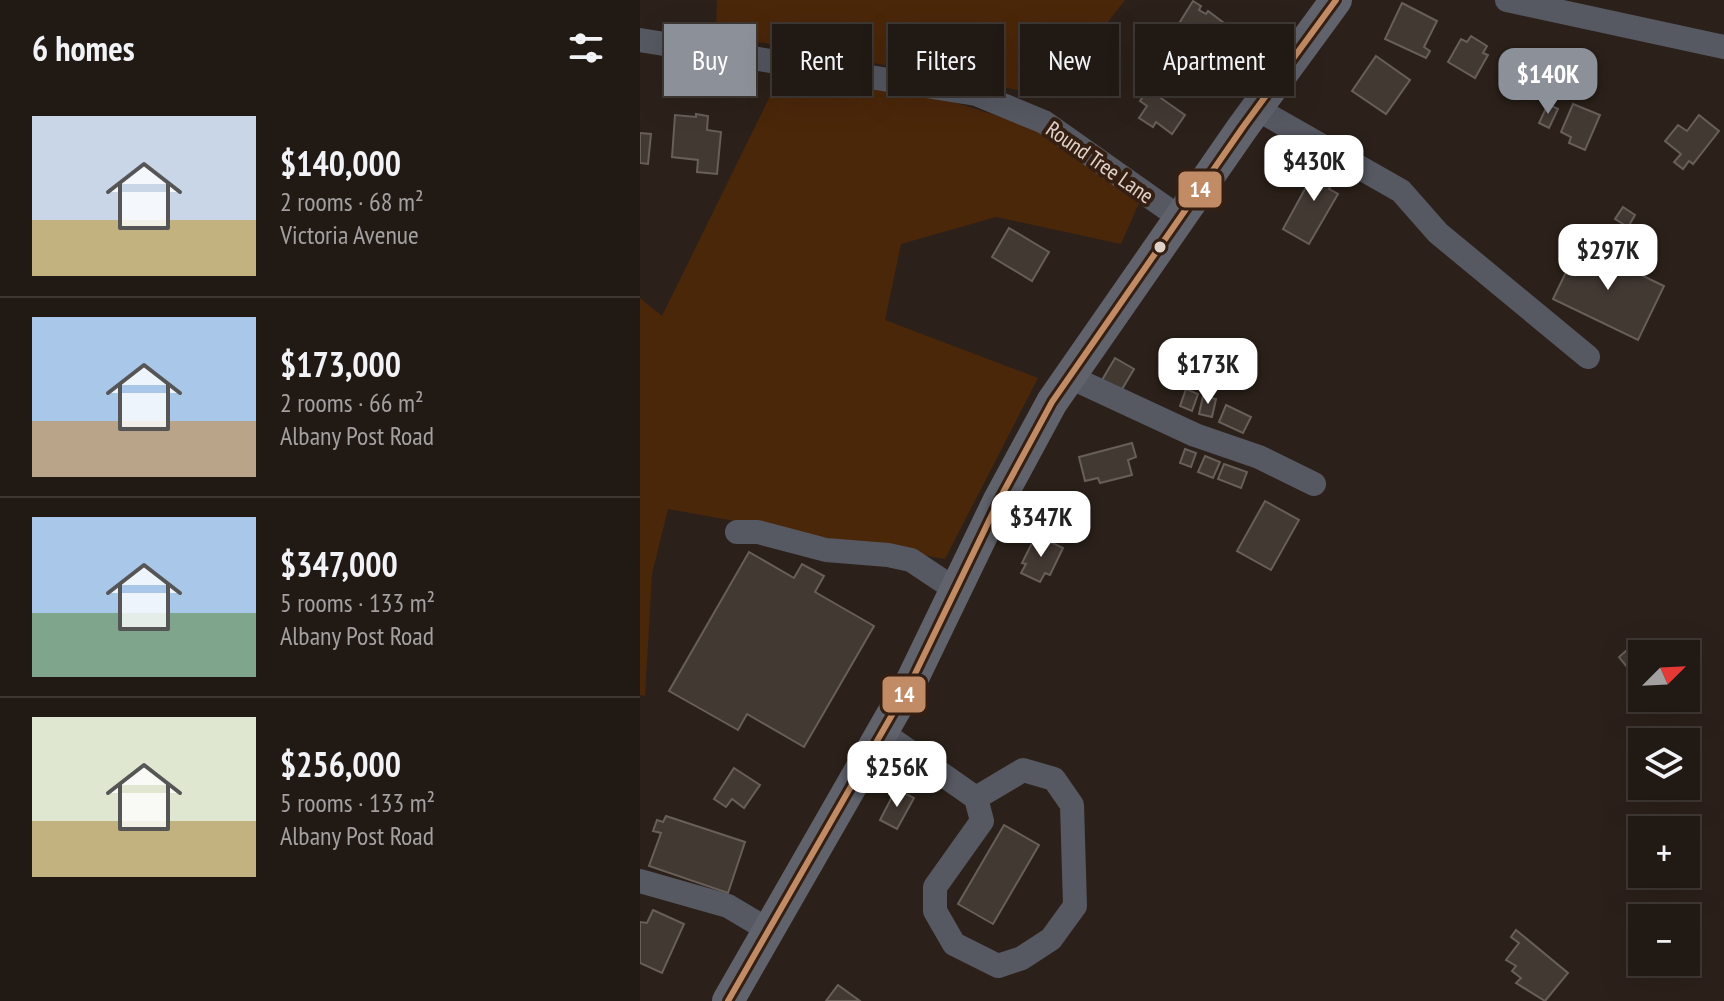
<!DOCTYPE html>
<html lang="en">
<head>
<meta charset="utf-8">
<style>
	:root { --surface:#211914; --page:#2d2622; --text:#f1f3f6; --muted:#a2a0a0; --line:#3e3834; --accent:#8c9099 }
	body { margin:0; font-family:"PT Sans Narrow",sans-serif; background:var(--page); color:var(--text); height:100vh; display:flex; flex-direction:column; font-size:30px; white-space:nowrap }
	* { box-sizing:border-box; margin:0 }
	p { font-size:26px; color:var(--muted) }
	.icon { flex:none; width:44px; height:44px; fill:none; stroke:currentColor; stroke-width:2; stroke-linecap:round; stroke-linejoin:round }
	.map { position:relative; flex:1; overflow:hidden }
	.sheet { display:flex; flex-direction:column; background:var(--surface); width:640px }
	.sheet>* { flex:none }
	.top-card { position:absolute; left:24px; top:24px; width:760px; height:72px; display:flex; gap:16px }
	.needle { width:52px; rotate:66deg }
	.fabs { position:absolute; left:988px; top:640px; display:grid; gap:16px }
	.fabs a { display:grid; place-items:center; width:72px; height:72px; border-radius:0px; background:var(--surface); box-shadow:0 8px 32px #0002,0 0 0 2px var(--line); font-size:40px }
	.price { position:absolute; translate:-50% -68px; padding:0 18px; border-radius:16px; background:#fff; color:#222; font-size:26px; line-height:52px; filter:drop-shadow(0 2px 4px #0008) }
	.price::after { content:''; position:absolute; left:50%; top:48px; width:24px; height:18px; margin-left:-12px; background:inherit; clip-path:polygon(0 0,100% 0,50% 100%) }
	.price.on { background:var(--accent); color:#fff }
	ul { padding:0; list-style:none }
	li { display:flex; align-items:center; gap:24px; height:200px; padding:0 32px }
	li+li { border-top:2px solid var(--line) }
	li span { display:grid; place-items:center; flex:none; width:224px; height:160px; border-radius:0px; color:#555 }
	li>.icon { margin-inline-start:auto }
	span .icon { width:96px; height:96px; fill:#fffc; stroke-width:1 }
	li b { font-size:34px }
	h2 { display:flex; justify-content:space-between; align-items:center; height:96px; padding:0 32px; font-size:34px }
	.pill { padding:0 28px; border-radius:0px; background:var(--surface); box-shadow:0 8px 32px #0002,0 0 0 2px var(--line); font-size:28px; line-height:72px }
	.pill.on { background:var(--accent); color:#fff }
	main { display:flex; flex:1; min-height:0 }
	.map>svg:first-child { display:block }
</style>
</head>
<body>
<main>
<section class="sheet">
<h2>6 homes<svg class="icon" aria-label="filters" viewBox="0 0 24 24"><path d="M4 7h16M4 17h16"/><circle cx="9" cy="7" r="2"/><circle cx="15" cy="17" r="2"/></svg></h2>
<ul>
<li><span style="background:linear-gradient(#c9d6e8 65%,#c2b280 0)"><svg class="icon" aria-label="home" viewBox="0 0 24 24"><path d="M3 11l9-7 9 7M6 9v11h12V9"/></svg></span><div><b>$140,000</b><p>2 rooms · 68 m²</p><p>Victoria Avenue</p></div></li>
<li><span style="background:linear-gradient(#a9c7e8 65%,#b9a48a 0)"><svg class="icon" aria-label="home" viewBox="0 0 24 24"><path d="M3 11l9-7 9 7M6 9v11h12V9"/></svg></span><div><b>$173,000</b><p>2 rooms · 66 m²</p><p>Albany Post Road</p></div></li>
<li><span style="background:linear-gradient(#a9c7e8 60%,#7fa58c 0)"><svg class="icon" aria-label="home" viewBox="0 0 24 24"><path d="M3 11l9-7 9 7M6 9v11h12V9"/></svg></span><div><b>$347,000</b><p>5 rooms · 133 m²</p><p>Albany Post Road</p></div></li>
<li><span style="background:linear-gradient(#dfe7d0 65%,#c2b280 0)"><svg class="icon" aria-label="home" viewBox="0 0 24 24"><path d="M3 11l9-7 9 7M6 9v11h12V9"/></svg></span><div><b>$256,000</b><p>5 rooms · 133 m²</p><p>Albany Post Road</p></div></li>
</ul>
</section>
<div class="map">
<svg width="1084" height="1001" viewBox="0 0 1084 1001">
	<rect width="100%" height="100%" fill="#2c211a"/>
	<g fill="#4b270a">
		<polygon points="77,0 485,0 410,96 76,34"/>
		<polygon points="138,80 288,94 390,126 499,203 481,244 356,217 261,244 245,320 398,378 305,559 28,509 12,574 5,696 0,695 0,298 22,316"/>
	</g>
	<g fill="#433933" stroke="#685f59" stroke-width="2">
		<polygon points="553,1 561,6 559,10 566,14 568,11 588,26 573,50 583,57 574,70 566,65 558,74 523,49"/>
		<polygon points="762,3 797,21 784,47 790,51 786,58 745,39"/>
		<polygon points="462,30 480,41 474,51 457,40"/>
		<polygon points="831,36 847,46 843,53 848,55 835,78 808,62 821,39 827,42"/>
		<polygon points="736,56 770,80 746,114 712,91"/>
		<polygon points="438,65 455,75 444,96 427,87"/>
		<polygon points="508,89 545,115 532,134 516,122 513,127 499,118 507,106 500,101"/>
		<polygon points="908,104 918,109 909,128 899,123"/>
		<polygon points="933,104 960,115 945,150 929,143 931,137 921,132"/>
		<polygon points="56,114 68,116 67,130 81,132 77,174 57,172 58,160 32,157 35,115 56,117"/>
		<polygon points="1059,115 1079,131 1053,164 1049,161 1043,169 1034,162 1041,154 1025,141 1038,125 1047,131"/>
		<polygon points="0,133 11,134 8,164 0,163"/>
		<polygon points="682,158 701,169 689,189 698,194 669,244 643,229"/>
		<polygon points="983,207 995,215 988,227 975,219"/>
		<polygon points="369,228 409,252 392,281 352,257"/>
		<polygon points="939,245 1024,286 998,340 913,299"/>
		<polygon points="475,358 494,369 481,391 462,380"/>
		<polygon points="546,389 558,394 552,411 540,406"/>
		<polygon points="563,396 576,399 572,417 559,414"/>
		<polygon points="586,405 611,417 603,433 579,422"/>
		<polygon points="492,443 496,457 488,460 492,475 460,483 458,478 445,481 439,457"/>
		<polygon points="545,449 556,453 551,467 540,463"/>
		<polygon points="565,456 580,462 573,478 558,472"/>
		<polygon points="584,464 607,472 601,488 578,479"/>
		<polygon points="625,501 659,520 631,570 597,551"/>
		<polygon points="396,535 423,548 410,575 405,573 400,582 381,573 386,564 382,563"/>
		<polygon points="109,552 154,578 162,564 184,576 175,592 234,626 164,747 107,714 98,730 29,691"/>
		<polygon points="996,642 1003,650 987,667 979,657"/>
		<polygon points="94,768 120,785 104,808 92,799 86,807 74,799"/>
		<polygon points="256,789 274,798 257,829 240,820"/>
		<polygon points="26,816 105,842 88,893 9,866 21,833 13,831 17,820 23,822"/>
		<polygon points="364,825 399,845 353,924 318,904"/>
		<polygon points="13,910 44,924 22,973 0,963 0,922 7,923"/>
		<polygon points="876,930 928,973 905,1001 876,983 881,978 872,971 876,966 866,960 879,943 871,937"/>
		<polygon points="198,985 220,1001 186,1001"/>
	</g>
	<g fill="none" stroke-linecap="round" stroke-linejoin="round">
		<g stroke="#565962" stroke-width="24">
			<polyline points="867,0 1084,47"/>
			<polyline points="0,40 336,94 404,122 540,218"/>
			<polyline points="617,109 761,191 798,233 948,357"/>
			<polyline points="430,377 555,435 619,457 674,484"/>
			<polyline points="97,532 118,532 186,550 248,555 271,560 316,590"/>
			<polyline points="243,733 336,798 342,821 295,887 295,911 314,944 358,966 382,958 411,939 435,906 432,805 414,779 383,770 336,798"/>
			<polyline points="0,881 88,906 130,931"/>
		</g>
		<polyline stroke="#60626c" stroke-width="32" points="88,1001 272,680 359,500 412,402 603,127 696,0"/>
		<defs>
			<polyline id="bus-1" points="88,1001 272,680 359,500 412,402 603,127 696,0"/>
		</defs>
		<use href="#bus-1" stroke="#341f12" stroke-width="12"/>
		<use href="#bus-1" stroke="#c18c65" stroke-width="6"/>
	</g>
	<circle fill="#e0d2c9" stroke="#341f12" stroke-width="3" cx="520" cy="247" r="7"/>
	<g text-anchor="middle" stroke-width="8" stroke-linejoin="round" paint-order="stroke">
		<g font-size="22" fill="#e0d2c9" stroke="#341f12">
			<text transform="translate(460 162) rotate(35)" y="8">Round Tree Lane</text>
		</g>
	</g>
	<g stroke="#341f12" stroke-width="3">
		<rect x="537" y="170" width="46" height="39" rx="8" fill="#c18c65"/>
		<rect x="241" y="675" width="46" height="39" rx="8" fill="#c18c65"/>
	</g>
	<g font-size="22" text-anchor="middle" font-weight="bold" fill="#fff">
		<text x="560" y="197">14</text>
		<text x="264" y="702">14</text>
	</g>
</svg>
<div class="fabs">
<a><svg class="needle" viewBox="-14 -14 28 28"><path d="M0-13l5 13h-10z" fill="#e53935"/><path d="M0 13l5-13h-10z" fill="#a2a0a0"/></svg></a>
<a><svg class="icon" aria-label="layers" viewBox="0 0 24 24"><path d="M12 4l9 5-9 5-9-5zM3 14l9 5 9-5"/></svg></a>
<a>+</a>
<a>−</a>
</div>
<b class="price on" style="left:908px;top:116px">$140K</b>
<b class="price" style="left:674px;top:203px">$430K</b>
<b class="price" style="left:968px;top:292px">$297K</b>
<b class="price" style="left:568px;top:406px">$173K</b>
<b class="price" style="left:401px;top:559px">$347K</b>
<b class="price" style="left:257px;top:809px">$256K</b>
<div class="top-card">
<a class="pill on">Buy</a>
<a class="pill">Rent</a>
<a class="pill">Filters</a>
<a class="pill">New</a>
<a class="pill">Apartment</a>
</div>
</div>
</main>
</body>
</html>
